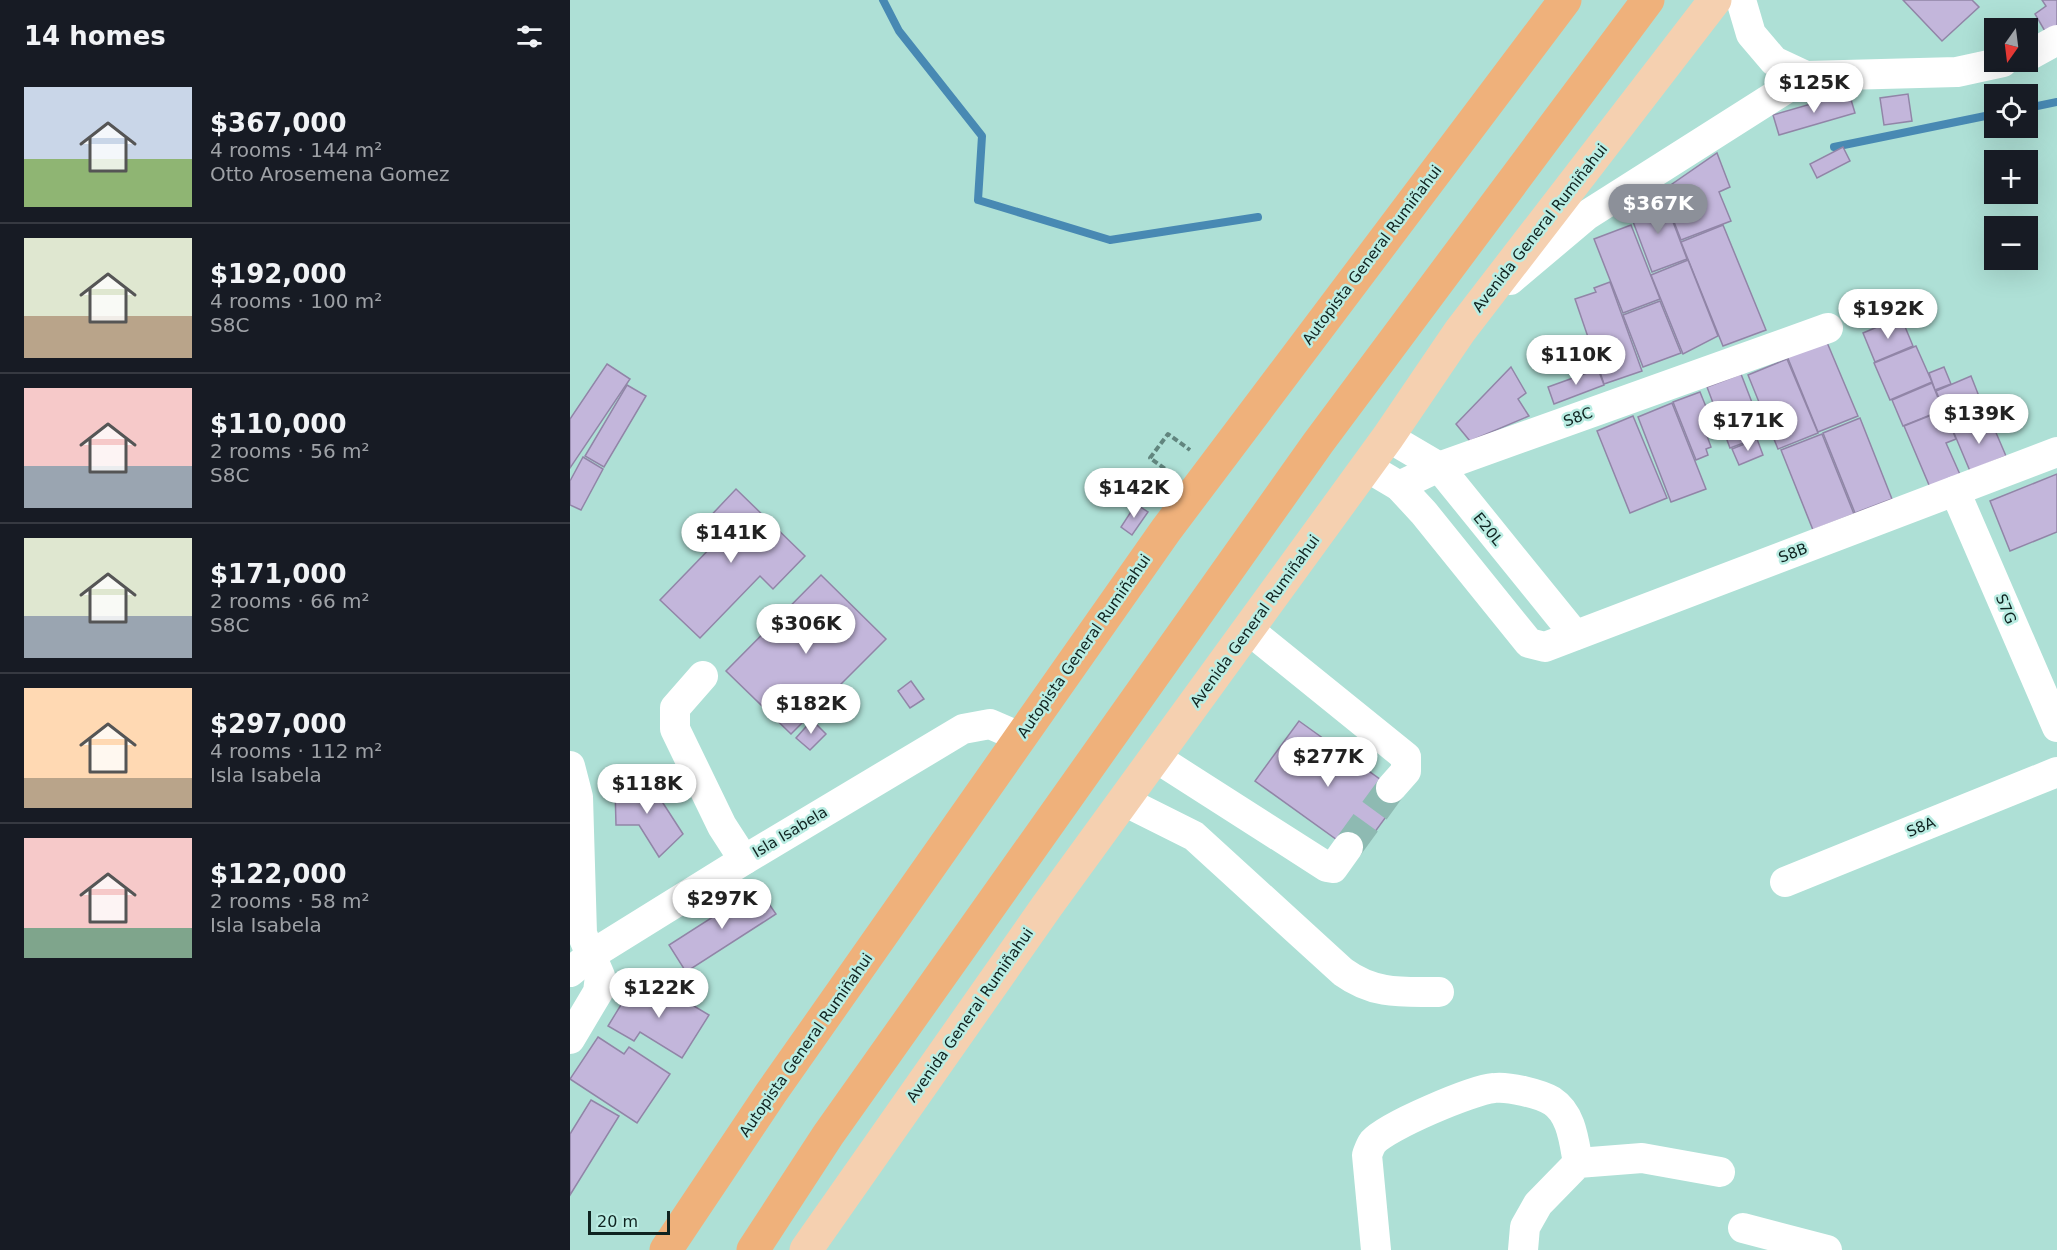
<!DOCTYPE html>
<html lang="en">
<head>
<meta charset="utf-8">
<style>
	:root { --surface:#171b24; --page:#242831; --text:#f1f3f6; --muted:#9ea1a6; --line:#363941; --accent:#8c9099 }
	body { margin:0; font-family:"DejaVu Sans",sans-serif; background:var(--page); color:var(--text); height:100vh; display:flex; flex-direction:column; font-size:22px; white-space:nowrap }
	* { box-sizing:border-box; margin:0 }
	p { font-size:20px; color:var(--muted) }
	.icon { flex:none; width:33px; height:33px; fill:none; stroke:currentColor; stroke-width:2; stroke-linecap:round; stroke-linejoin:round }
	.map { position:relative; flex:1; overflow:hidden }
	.sheet { display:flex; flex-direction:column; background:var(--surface); width:570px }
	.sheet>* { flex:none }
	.needle { width:39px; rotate:194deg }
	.tools { position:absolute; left:1414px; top:18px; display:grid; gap:12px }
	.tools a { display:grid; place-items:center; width:54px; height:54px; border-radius:0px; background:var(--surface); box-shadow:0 6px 24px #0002; font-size:30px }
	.scale { position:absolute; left:18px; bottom:15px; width:82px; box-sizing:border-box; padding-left:6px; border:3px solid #0f2320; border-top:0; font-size:16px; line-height:21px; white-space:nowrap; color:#0f2320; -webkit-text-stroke:4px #bbede3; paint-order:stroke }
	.price { position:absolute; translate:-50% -51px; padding:0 14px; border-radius:21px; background:#fff; color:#222; font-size:20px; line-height:39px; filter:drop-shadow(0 2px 3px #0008) }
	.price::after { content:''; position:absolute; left:50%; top:36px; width:18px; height:14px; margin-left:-9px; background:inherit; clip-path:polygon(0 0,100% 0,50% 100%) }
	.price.selected { background:var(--accent); color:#fff }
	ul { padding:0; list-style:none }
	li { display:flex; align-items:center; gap:18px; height:150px; padding:0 24px }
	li+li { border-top:2px solid var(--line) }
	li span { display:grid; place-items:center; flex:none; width:168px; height:120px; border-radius:0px; color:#555 }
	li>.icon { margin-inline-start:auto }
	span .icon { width:72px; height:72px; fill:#fffc; stroke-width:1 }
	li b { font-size:26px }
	h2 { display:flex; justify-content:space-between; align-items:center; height:72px; padding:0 24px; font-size:26px }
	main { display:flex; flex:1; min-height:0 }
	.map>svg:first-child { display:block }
</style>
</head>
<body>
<main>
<section class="sheet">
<h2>14 homes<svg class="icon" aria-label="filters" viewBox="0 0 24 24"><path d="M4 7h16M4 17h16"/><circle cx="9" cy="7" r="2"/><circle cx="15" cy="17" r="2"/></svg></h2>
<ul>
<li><span style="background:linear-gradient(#c9d6e8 60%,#8fb573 0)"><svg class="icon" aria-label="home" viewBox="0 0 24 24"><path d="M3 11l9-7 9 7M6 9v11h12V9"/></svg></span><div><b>$367,000</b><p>4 rooms · 144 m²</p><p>Otto Arosemena Gomez</p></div></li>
<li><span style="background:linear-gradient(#dfe7d0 65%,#b9a48a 0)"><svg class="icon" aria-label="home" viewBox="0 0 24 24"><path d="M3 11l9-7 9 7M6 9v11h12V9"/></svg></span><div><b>$192,000</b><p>4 rooms · 100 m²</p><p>S8C</p></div></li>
<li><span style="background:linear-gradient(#f6c9c9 65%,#9aa5b1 0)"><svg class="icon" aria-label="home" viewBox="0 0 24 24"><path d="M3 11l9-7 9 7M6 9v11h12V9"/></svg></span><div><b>$110,000</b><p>2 rooms · 56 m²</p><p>S8C</p></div></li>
<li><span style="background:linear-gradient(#dfe7d0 65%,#9aa5b1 0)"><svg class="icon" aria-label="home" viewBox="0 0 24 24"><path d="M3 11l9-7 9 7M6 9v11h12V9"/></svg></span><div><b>$171,000</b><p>2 rooms · 66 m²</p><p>S8C</p></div></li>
<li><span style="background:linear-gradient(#ffd9b3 75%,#b9a48a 0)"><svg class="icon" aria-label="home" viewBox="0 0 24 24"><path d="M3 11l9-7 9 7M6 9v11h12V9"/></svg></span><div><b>$297,000</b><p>4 rooms · 112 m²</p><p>Isla Isabela</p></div></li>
<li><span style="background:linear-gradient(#f6c9c9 75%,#7fa58c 0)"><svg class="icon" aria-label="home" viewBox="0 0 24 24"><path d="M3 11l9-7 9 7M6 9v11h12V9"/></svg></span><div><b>$122,000</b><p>2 rooms · 58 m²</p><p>Isla Isabela</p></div></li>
</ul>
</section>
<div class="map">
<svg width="1487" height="1250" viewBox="0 0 1487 1250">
	<rect width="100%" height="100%" fill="#aee0d6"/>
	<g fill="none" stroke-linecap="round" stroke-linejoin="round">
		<g stroke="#4889b3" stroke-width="8">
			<polyline points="313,0 329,31 412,136 408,200 540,240 688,217"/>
			<polyline points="1458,108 1487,102"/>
			<polyline points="1264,147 1425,114"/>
		</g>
	</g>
	<g fill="#c3b6db" stroke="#9185a7" stroke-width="1.5">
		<polygon points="1333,0 1402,0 1409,7 1372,41"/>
		<polygon points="1472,0 1487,0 1487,26 1476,33 1465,14 1476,6"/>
		<polygon points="1279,93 1285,113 1209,135 1203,115"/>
		<polygon points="1338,94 1342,121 1314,125 1310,98"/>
		<polygon points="1273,147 1280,161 1247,178 1240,164"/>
		<polygon points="1147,153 1160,187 1149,192 1161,221 1111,240 1092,191"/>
		<polygon points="1094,198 1117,259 1082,272 1059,211"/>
		<polygon points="1061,225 1090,299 1053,313 1024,239"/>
		<polygon points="1153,225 1196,330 1153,346 1111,242"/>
		<polygon points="1118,260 1148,336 1113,354 1081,275"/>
		<polygon points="1040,282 1072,371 1034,384 1005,299 1026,292 1024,288"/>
		<polygon points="1090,301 1111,353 1073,367 1053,315"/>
		<polygon points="1331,317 1343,346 1305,362 1293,333"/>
		<polygon points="1256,340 1288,416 1248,432 1217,356"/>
		<polygon points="1346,346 1362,382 1320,400 1304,363"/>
		<polygon points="1217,359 1248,433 1208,449 1178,375"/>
		<polygon points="37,364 60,379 0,468 0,419"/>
		<polygon points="941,367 956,393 948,399 959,416 900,441 886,424"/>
		<polygon points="1374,367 1381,384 1365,390 1359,373"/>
		<polygon points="1028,369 1034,385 984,404 978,387"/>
		<polygon points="1171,374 1188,418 1173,424 1179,441 1160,448 1137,387"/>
		<polygon points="1401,376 1416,414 1396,422 1394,419 1380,424 1366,391"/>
		<polygon points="1362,383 1373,410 1333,426 1322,400"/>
		<polygon points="57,385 76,396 34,467 15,456"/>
		<polygon points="1130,392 1145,429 1136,433 1141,447 1136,449 1138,455 1126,460 1103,402"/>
		<polygon points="1102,403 1136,489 1101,502 1068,417"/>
		<polygon points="1374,410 1386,439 1376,443 1392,479 1362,492 1334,426"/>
		<polygon points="1063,416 1097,498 1060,513 1027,431"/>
		<polygon points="1290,418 1322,499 1285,513 1253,433"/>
		<polygon points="1392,421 1396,431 1421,421 1436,456 1400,471 1381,426"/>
		<polygon points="1252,434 1284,514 1243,530 1211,450"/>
		<polygon points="1187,439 1193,455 1169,465 1162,449"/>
		<polygon points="13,457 33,469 11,510 0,505 0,481"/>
		<polygon points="1487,474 1487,532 1440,551 1420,501"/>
		<polygon points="166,489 235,556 203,589 190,576 130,638 90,600 148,540 132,525"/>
		<polygon points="566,504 578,512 562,535 551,527"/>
		<polygon points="251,575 316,639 221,734 156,671"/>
		<polygon points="341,681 354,699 340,708 328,691"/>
		<polygon points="242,720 256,734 240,750 226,738"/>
		<polygon points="729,721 832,795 788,855 685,781"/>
		<polygon points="80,783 113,834 89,857 69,825 46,825 45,788"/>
		<polygon points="188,888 206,914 116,972 99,945"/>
		<polygon points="65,982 83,994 89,985 139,1015 112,1058 70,1032 64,1041 38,1026"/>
		<polygon points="28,1037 54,1054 59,1047 100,1074 67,1123 0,1079"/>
		<polygon points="21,1100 49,1116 0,1195 0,1134"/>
	</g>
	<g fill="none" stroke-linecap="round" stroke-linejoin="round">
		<polyline stroke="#8ebab2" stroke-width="30" stroke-dasharray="30 15" stroke-linecap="butt" points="778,847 821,788"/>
		<polyline stroke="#61857e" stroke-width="4" stroke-dasharray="6 3" stroke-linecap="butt" points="602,474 580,458 598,434 620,450"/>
		<g stroke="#fff" stroke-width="30">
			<polyline points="1171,0 1181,34 1204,61 1236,76 1387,72 1433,62"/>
			<polyline points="1458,56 1487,40"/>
			<polyline points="940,280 1017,215 1236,76"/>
			<polyline points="818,437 869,467 1005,635"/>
			<polyline points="797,467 829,486 854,513 959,643 975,647 1487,452"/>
			<polyline points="829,486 869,467 1258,328"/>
			<polyline points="1385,491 1487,727"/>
			<polyline points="679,630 836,757 836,771 821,788"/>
			<polyline points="133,676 105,708 105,729 152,826 174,860"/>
			<polyline points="585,757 757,867 763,868 778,847"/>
			<polyline points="0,766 8,797 12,934 30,976 28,992 0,1039"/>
			<path d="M554 801 624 836 773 972C805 995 832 992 869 992"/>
			<polyline points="1215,882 1487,772"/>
			<polyline points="0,972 21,955 174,860 393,729 420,724 450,737"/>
			<polyline points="1173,1228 1257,1250"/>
			<path d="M806 1250 797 1155C799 1150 800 1146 803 1142 817 1126 902 1090 924 1088 938 1086 970 1094 982 1101 1002 1114 1004 1142 1008 1163"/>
			<polyline points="953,1250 955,1227 968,1204 1008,1163 1072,1158 1150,1172"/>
		</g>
		<polyline stroke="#f5d0b0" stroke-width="33" points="236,1250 477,906 818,437 890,331 1145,0"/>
		<g stroke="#efb17b" stroke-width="33">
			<polyline points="96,1250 201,1093 596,530 995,0"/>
			<polyline points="183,1250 258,1135 748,443 1078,0"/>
		</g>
	</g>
	<g text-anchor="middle" stroke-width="5" stroke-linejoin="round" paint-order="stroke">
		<g font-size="15" fill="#0f2320" stroke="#bbede3">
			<text transform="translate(970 228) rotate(-52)" y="5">Avenida General Rumiñahui</text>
			<text transform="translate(802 255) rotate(-53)" y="5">Autopista General Rumiñahui</text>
			<text transform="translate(1008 417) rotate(-20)" y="5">S8C</text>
			<text transform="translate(918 529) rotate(51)" y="5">E20L</text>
			<text transform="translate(1223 553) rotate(-21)" y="5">S8B</text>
			<text transform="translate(1436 609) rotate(67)" y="5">S7G</text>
			<text transform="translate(685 621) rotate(-54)" y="5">Avenida General Rumiñahui</text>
			<text transform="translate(514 646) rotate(-55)" y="5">Autopista General Rumiñahui</text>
			<text transform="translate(1351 827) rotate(-22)" y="5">S8A</text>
			<text transform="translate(220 832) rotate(-31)" y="5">Isla Isabela</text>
			<text transform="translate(400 1015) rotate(-55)" y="5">Avenida General Rumiñahui</text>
			<text transform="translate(236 1045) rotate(-55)" y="5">Autopista General Rumiñahui</text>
		</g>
	</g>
</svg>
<div class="tools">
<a><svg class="needle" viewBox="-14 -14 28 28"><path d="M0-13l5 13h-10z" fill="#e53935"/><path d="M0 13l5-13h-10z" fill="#9ea1a6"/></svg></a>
<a><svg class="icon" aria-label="locate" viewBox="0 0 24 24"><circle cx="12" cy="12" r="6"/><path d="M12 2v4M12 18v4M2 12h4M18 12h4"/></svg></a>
<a>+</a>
<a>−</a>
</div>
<div class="scale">20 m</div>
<b class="price" style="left:1244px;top:114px">$125K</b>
<b class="price selected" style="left:1088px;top:235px">$367K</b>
<b class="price" style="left:1318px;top:340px">$192K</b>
<b class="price" style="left:1006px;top:386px">$110K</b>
<b class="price" style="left:1409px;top:445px">$139K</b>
<b class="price" style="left:1178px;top:452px">$171K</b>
<b class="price" style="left:564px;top:519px">$142K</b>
<b class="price" style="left:161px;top:564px">$141K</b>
<b class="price" style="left:236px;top:655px">$306K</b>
<b class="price" style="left:241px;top:735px">$182K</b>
<b class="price" style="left:758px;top:788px">$277K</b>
<b class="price" style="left:77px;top:815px">$118K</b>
<b class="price" style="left:152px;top:930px">$297K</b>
<b class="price" style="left:89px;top:1019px">$122K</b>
</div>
</main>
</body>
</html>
